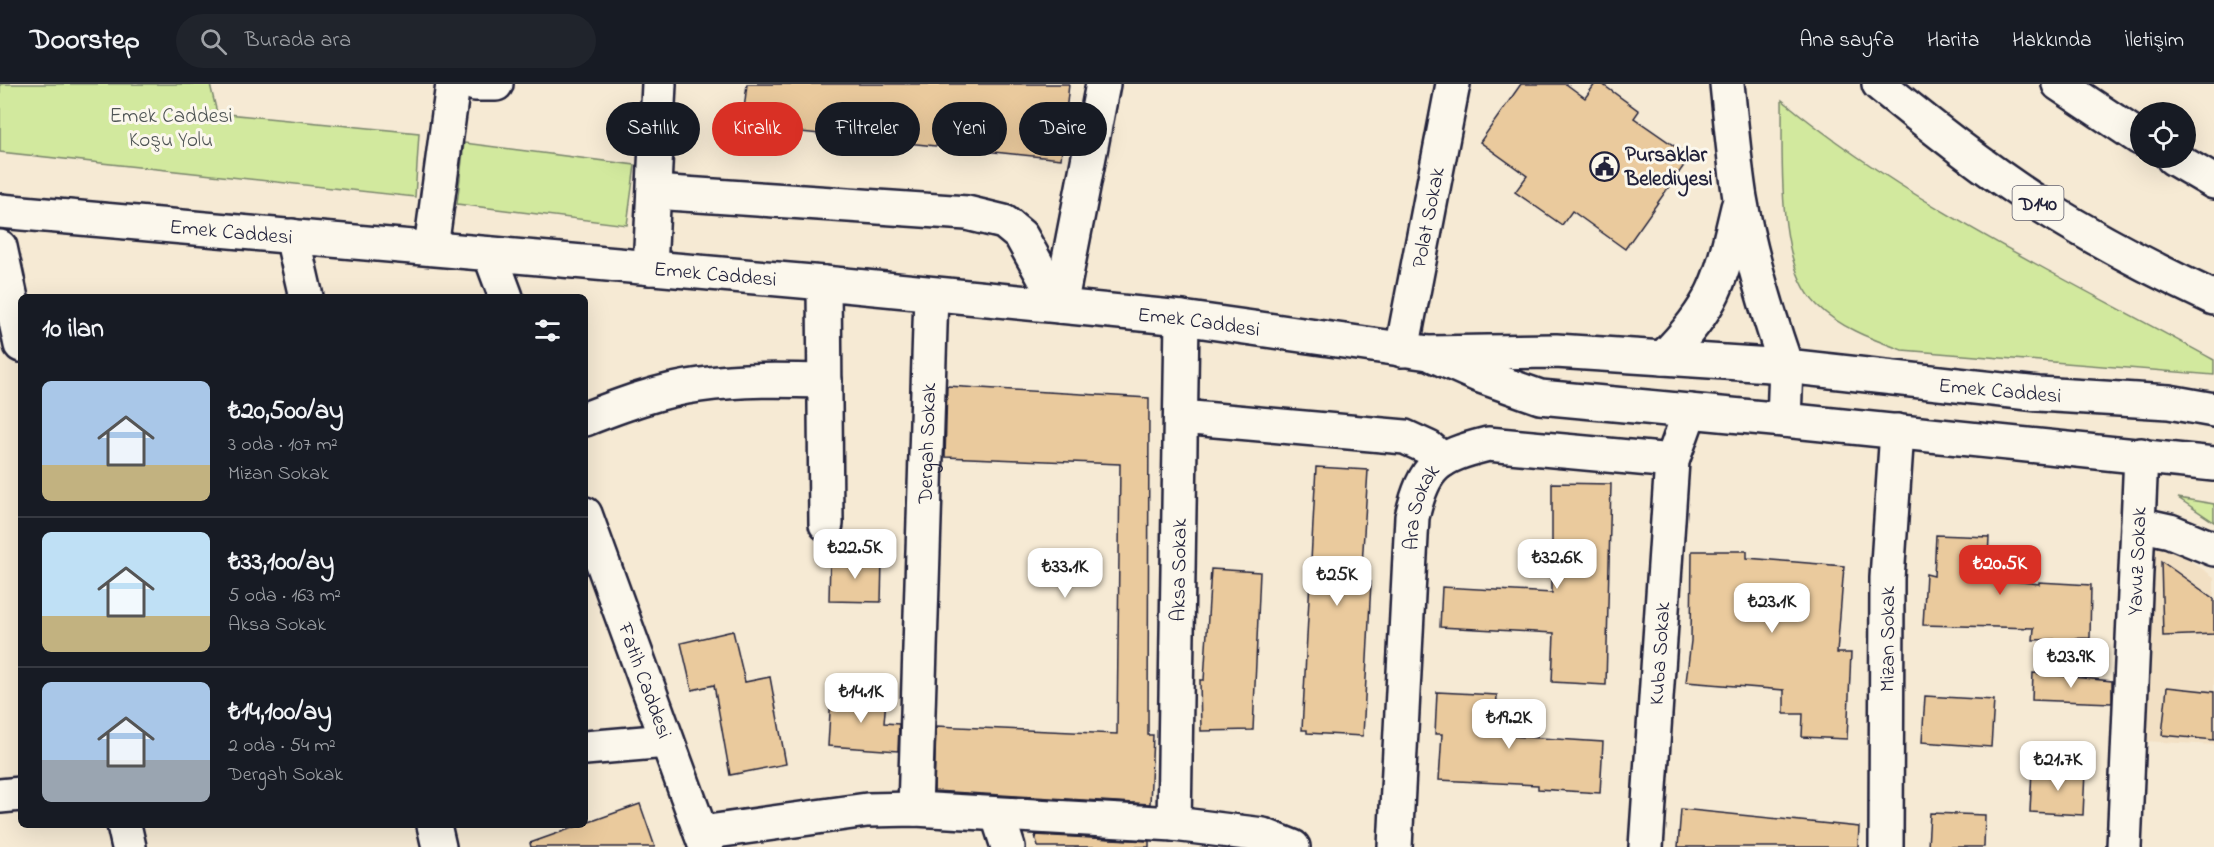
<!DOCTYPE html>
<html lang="tr">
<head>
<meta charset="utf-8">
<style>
	:root { --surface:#171b24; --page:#20242c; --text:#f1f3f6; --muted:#9ea1a6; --line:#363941; --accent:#d93025 }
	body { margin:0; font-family:"Indie Flower",sans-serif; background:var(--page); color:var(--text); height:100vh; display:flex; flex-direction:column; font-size:22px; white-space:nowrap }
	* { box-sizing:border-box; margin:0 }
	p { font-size:20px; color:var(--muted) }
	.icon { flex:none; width:33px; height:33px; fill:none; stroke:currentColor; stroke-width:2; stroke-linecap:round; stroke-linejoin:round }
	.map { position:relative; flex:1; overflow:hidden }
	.drawer { position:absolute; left:18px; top:210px; width:570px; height:534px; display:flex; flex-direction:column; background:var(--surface); border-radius:9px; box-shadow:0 6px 24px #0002 }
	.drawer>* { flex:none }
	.banner { position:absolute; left:606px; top:18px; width:570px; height:54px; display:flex; gap:12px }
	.tools { position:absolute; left:2130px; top:18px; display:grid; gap:12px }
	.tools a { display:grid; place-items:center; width:66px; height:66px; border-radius:50%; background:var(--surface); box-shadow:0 6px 24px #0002; font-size:30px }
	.price { position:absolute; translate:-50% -51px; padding:0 14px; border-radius:12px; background:#fff; color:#222; font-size:20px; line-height:39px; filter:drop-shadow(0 2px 3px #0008) }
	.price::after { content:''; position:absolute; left:50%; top:36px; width:18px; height:14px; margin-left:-9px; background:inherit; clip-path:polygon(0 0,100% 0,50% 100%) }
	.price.active { background:var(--accent); color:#fff }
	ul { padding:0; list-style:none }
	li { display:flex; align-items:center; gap:18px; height:150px; padding:0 24px }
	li+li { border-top:2px solid var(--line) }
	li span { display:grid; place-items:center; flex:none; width:168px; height:120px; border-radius:9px; color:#555 }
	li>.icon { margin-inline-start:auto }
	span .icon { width:72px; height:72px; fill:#fffc; stroke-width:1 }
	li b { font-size:26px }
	h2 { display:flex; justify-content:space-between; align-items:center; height:72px; padding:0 24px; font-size:26px }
	.chip { padding:0 21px; border-radius:27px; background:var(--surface); box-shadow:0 6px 24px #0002; font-size:21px; line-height:54px }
	.chip.active { background:var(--accent); color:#fff }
	header { display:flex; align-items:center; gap:36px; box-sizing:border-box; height:84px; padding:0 30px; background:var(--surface); border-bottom:2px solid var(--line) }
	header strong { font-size:28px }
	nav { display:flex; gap:33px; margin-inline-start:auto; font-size:21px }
	.search { width:420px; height:54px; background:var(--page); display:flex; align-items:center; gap:15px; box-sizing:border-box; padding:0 21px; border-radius:33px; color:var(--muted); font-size:22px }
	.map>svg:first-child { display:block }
</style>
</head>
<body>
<header>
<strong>Doorstep</strong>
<div class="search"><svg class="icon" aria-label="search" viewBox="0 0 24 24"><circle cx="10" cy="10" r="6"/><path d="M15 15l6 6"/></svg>Burada ara</div>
<nav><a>Ana sayfa</a><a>Harita</a><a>Hakkında</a><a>İletişim</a></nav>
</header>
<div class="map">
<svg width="2214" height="763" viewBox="0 0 2214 763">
	<rect width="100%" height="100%" fill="#f6ead4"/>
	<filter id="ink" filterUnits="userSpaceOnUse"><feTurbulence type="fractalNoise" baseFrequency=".0167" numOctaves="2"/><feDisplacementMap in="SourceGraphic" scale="12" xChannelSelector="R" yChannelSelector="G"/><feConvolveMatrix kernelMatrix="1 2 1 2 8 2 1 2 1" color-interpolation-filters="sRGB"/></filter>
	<g filter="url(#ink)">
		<polygon fill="#f2e0c4" points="2156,453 2214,493 2214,661 2145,657"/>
		<g fill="#d2e99e" stroke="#7a866c" stroke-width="1.5">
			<polygon points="0,0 210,0 217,29 419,49 415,113 0,68"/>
			<path d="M1782 16C1909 121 2069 196 2214 276V291L1902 266C1872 255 1840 244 1817 221 1775 179 1783 72 1782 16Z"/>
			<polygon points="464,59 635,81 627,141 457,120"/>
			<polygon points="2178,414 2214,420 2214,438"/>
		</g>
		<g fill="#eaca9d" stroke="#22223b" stroke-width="1.5">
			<polygon points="747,0 1069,0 1061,75 742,42"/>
			<polygon points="1521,0 1566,0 1585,14 1595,0 1602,0 1639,27 1634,34 1690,73 1625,165 1572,127 1562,141 1515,108 1527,92 1480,58"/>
			<polygon points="947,302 1149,314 1148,651 1153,651 1150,720 934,707 936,642 1117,650 1120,380 945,373"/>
			<polygon points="1316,383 1368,386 1361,497 1371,498 1363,652 1307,649 1307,646 1302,646"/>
			<polygon points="1552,399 1611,400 1606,601 1552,598 1554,549 1440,543 1442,503 1552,509"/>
			<polygon points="1936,451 1989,453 1987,494 2039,500 2039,498 2091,501 2090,554 2033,556 2034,544 1923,541 1926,490 1934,492"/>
			<polygon points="1692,467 1747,467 1747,474 1844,482 1837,569 1851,569 1847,655 1802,653 1803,630 1784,630 1784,606 1686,598 1691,557"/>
			<polygon points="830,474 882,476 881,518 829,517"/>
			<polygon points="2161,477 2214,515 2214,550 2163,552"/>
			<polygon points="1211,485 1260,488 1253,646 1201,647 1200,596 1204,596"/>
			<polygon points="733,547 745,598 770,593 786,680 730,691 714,601 692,606 681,559"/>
			<polygon points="2033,589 2112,597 2112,619 2032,616"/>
			<polygon points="2167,603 2214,608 2214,656 2162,651"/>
			<polygon points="1437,608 1497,611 1495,651 1603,658 1600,709 1538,705 1538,701 1439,696 1442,650 1435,650"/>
			<polygon points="831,611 886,615 884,639 899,640 898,667 828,662"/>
			<polygon points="1925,612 1994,616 1991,663 1922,658"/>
			<polygon points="2032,685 2085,688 2083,731 2030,728"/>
			<polygon points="640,720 655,763 531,763 530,759"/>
			<polygon points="1681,725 1859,743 1858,763 1678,763"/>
			<polygon points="1930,729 1985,731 1984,763 1928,763"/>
			<polygon points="1035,751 1149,757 1149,763 1038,763"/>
		</g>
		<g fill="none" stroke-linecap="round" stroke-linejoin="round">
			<defs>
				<g id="minor">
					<polyline points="475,0 496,0"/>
					<polyline points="654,108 967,129 1004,138 1021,152 1060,222"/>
					<path id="s1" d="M0 127 824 199 1182 234 1429 269 1556 267 1786 282C1767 227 1750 172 1740 114 1734 76 1731 38 1727 0"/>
					<polyline points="292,152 306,213"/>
					<polyline points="0,163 21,261"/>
					<polyline points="431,164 453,0"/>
					<polyline points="490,170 506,213"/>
					<polyline points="650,184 659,0"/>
					<polyline points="824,199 826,440"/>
					<polyline points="1060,222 1103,0"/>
					<path id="s2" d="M1402 266 1453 0"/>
					<polyline points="1433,271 1478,291 1540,313 1784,336"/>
					<path d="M1663 274C1717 220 1721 195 1738 123"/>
					<polyline points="1181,333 1405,353 1429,364 1443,376"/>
					<path d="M585 335C621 321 661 306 700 301 741 295 783 296 825 297"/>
					<path id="s3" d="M585 430 706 763"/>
					<polyline points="2138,440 2170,447 2214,465"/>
					<polyline points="585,664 667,657"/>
					<polyline points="0,712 21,710"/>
					<path id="s4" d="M915 725 931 210"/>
					<polyline points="998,732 1008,763"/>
					<path id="s5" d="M1174 740 1182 234"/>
					<polyline points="124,741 129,763"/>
					<polyline points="434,741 439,763"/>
					<polyline points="701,749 867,726 915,725 1174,740 1263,751 1293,763"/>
					<path id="s6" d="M1395 763 1412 433C1425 381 1436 373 1488 360L1672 377"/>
					<path id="s7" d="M1646 763 1672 377 1690 327"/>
					<path id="s8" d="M1886 763 1887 494 1897 347"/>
					<path id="s9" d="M2124 763 2141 371"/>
				</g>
				<polyline id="major" points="2214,326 2169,318 2038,310 1786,282 1784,336 2214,380"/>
				<g id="highway">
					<path d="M1879 0C1932 43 1986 86 2044 123 2098 157 2156 187 2214 214"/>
					<polyline points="2059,0 2140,54"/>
					<polyline points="2173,74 2214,98"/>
				</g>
			</defs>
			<use href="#minor" stroke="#22223b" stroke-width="38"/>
			<use href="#major" stroke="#22223b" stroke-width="38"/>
			<use href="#highway" stroke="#22223b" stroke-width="38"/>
			<use href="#minor" stroke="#fbf7ec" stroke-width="33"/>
			<use href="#major" stroke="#fbf7ec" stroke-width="33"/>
			<use href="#highway" stroke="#fbf7ec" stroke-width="33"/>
		</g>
	</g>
	<defs>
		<symbol id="civic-ring" viewBox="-11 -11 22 22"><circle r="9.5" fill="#fbf7ec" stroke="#22223b" stroke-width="1.5"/><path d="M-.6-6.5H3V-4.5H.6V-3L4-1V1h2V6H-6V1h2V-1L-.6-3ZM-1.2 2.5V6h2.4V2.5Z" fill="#22223b"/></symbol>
	</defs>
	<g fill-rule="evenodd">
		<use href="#civic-ring" x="1588" y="66" width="33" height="33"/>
	</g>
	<g text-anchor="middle" stroke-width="6" stroke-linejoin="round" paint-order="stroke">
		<rect fill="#fbf7ec" stroke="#636270" stroke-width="1.5" x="2012.5" y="102" width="51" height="34" rx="4.5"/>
		<g font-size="20" font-weight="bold" fill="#22223b">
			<text x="2038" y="126">D140</text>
		</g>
		<g font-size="21" fill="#4e5454" stroke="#fbf7ec">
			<text x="171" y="38">Emek Caddesi<tspan x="171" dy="24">Koşu Yolu</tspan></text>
		</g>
		<g font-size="21" font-weight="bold" fill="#22223b" stroke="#fbf7ec" text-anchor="start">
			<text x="1625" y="77">Pursaklar<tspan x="1625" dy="24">Belediyesi</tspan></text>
		</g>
		<g font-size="21" fill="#22223b" stroke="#fbf7ec">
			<text dy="7" stroke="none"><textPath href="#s2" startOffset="135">Polat Sokak</textPath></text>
			<text dy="7" stroke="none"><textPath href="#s1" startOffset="232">Emek Caddesi</textPath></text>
			<text dy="7" stroke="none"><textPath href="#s1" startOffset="718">Emek Caddesi</textPath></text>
			<text dy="7" stroke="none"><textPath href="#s1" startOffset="1204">Emek Caddesi</textPath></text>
			<text transform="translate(2000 306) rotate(5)" y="7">Emek Caddesi</text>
			<text dy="7" stroke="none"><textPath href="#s4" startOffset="366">Dergah Sokak</textPath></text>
			<text dy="7" stroke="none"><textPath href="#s6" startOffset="342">Ara Sokak</textPath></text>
			<text dy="7" stroke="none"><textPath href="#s9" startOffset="286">Yavuz Sokak</textPath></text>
			<text dy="7" stroke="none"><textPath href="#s5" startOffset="254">Aksa Sokak</textPath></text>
			<text dy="7" stroke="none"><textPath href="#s8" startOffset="208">Mizan Sokak</textPath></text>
			<text dy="7" stroke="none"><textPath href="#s7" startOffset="194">Kuba Sokak</textPath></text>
			<text dy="7" stroke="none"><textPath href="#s3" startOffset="177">Fatih Caddesi</textPath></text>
		</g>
	</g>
</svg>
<div class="tools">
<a><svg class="icon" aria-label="locate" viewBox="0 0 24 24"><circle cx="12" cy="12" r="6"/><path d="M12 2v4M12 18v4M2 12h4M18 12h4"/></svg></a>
</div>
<b class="price" style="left:855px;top:496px">₺22.5K</b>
<b class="price" style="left:1557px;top:506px">₺32.6K</b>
<b class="price active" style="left:2000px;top:512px">₺20.5K</b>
<b class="price" style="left:1065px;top:515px">₺33.1K</b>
<b class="price" style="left:1337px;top:523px">₺25K</b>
<b class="price" style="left:1772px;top:550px">₺23.1K</b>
<b class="price" style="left:2071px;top:605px">₺23.9K</b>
<b class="price" style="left:861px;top:640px">₺14.1K</b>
<b class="price" style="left:1509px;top:666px">₺19.2K</b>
<b class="price" style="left:2058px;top:708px">₺21.7K</b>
<div class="banner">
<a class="chip">Satılık</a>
<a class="chip active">Kiralık</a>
<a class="chip">Filtreler</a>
<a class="chip">Yeni</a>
<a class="chip">Daire</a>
</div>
<section class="drawer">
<h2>10 ilan<svg class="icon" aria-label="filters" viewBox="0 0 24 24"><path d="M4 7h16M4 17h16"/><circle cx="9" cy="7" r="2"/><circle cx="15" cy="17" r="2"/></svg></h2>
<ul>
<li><span style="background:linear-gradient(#a9c7e8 70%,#c2b280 0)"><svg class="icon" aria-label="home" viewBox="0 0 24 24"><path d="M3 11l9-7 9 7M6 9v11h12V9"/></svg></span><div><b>₺20,500/ay</b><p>3 oda · 107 m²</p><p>Mizan Sokak</p></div></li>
<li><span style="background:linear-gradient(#bfe0f5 70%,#c2b280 0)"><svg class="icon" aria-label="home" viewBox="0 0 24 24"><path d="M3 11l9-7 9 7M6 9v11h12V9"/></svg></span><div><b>₺33,100/ay</b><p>5 oda · 163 m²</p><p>Aksa Sokak</p></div></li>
<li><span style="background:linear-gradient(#a9c7e8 65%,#9aa5b1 0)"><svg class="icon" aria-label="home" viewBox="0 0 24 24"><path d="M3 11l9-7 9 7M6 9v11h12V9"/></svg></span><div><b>₺14,100/ay</b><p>2 oda · 54 m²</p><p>Dergah Sokak</p></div></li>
</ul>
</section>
</div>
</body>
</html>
